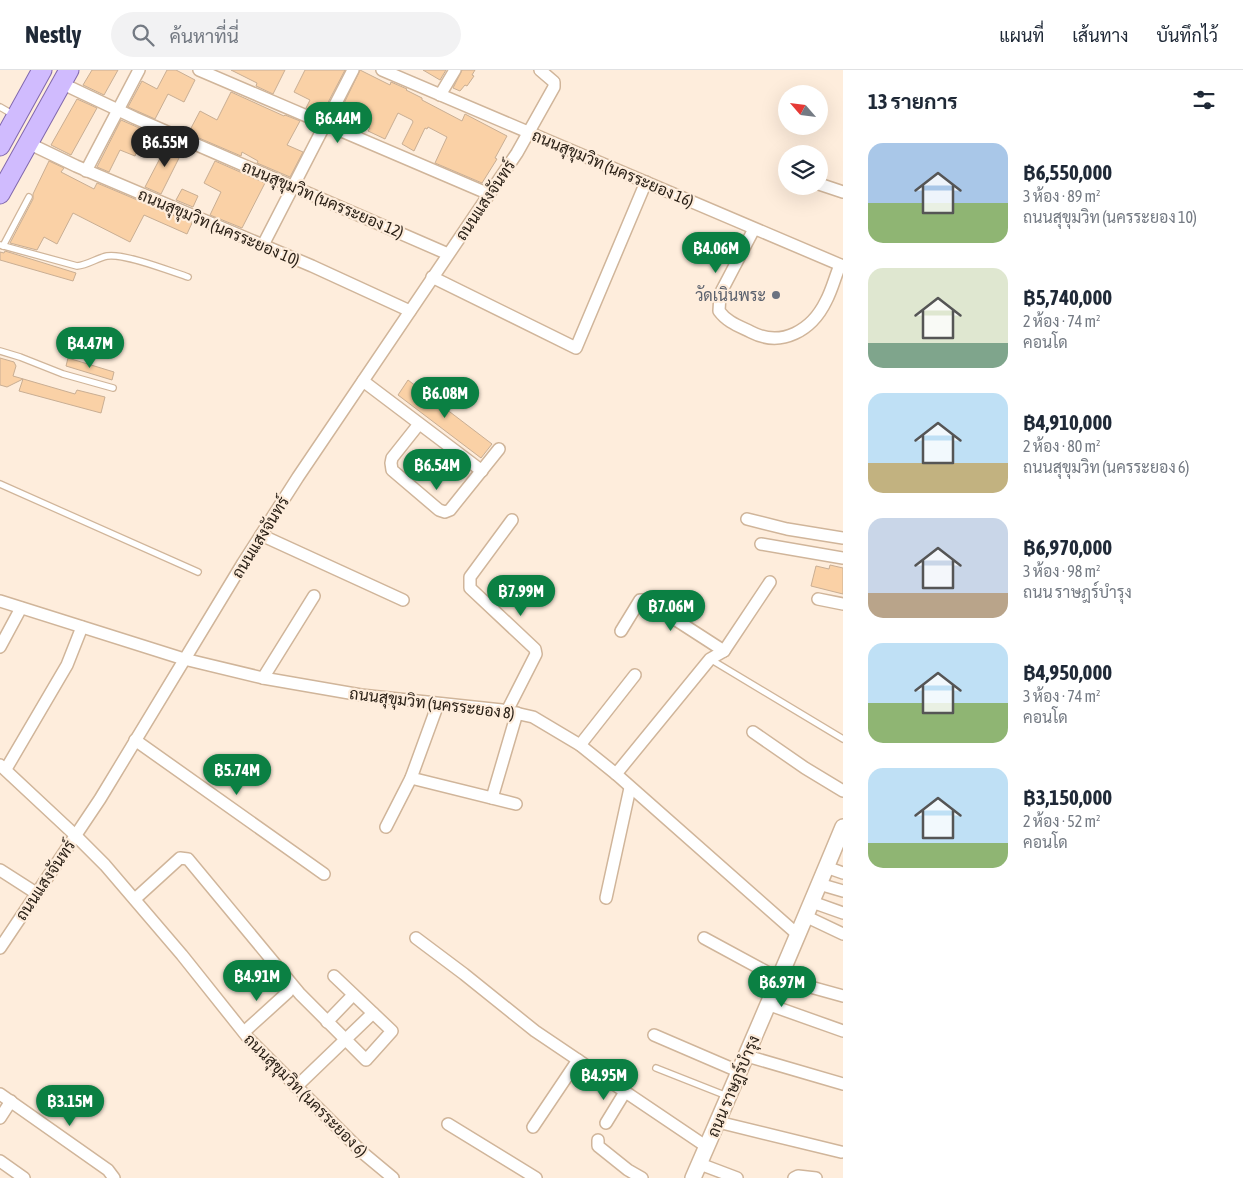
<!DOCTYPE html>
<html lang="th">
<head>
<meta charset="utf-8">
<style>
	:root { --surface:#fff; --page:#f2f2f3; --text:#1f2937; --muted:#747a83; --line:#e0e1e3; --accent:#0b8043 }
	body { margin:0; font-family:"Asap Condensed",Sarabun,sans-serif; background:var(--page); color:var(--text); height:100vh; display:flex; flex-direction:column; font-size:19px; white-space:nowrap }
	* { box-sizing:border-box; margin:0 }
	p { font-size:16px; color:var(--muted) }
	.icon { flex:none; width:28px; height:28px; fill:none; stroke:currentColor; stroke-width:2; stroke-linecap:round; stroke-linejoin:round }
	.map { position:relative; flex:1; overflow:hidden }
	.side { display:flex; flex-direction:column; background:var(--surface); width:400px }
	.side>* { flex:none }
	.needle { width:32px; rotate:298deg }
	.buttons { position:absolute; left:778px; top:15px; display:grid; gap:10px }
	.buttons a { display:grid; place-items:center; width:50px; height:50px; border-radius:50%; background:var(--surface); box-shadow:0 5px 20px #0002; font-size:25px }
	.price { position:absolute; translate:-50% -42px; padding:0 11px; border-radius:18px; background:var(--accent); color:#fff; font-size:16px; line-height:32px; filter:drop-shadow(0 1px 2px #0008) }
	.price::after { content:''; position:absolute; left:50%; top:30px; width:15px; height:11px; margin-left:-8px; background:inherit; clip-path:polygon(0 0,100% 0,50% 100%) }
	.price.active { background:#222; color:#fff }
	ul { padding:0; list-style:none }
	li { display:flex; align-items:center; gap:15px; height:125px; padding:0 25px }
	li span { display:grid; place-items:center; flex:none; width:140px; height:100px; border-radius:15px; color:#555 }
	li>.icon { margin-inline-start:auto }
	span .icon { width:60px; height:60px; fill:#fffc; stroke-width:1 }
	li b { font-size:21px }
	h2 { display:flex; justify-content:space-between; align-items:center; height:60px; padding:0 25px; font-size:21px }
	header { display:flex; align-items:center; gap:30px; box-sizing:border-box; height:70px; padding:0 25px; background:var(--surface); border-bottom:1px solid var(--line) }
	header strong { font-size:24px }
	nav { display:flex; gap:28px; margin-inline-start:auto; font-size:18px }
	.search { width:350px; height:45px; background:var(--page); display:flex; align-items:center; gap:12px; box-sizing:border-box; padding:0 18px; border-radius:28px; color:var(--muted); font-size:19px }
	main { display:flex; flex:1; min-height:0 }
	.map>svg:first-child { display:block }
</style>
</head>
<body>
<header>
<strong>Nestly</strong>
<div class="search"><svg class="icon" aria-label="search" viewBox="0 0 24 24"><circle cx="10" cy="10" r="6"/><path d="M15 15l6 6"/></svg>ค้นหาที่นี่</div>
<nav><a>แผนที่</a><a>เส้นทาง</a><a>บันทึกไว้</a></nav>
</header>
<main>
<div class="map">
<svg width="843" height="1108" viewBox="0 0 843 1108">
	<rect width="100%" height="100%" fill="#feeddc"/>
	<g fill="#fad1a6" stroke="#c9ae93">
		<polygon points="92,0 118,0 104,25 83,15"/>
		<polygon points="167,0 176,0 195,10 184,32 168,24 155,49 128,37 142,11 157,19"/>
		<polygon points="231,0 285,0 273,24 256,16 257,13"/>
		<polygon points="305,0 345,0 322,44 306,38 310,30 294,22"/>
		<polygon points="360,0 390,15 391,12 407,19 406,20 422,28 422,30 462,51 465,44 507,66 495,88 497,89 482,113 435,93 447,67 428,57 427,59 425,58 414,81 402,74 413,52 412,50 398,43 385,69 368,61 370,58 350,48 346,55 336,50"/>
		<polygon points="423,0 446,0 440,10"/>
		<polygon points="462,0 475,0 472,5 474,6 467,16 465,15 460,21 453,18"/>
		<polygon points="231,22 284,46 285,45 300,51 287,75 303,82 290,107 257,93 258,91 242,82 241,86 192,65 194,61 190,60 200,41 217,50"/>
		<polygon points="77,29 97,38 71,85 51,75"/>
		<polygon points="121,50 146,61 135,86 120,80 109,102 97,97"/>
		<polygon points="169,71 184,78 161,124 145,117"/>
		<polygon points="49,91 64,98 61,102 94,119 97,113 192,153 187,164 144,145 130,172 73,143 57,174 44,167 37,180 10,173 33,129 33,124"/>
		<polygon points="215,91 265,113 242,158 210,145 221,122 204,113"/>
		<polygon points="182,119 198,126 193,137 176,130"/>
		<polygon points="5,181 76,203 73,211 0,190 0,182 4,183"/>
		<polygon points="0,288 14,292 16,296 13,306 75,324 77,320 105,327 101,343 19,321 23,309 7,317 0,315"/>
		<polygon points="68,288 114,302 112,310 66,296"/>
		<polygon points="408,310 492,374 481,388 398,325"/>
		<polygon points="830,495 843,498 843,524 811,516 816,496 829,499"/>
	</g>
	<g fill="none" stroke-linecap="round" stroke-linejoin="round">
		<defs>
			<g id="service">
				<polyline points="0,37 14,45"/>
				<path d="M0 175 77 196C88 195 97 188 107 186 124 183 170 201 188 207"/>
				<polyline points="3,176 29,127"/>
				<polyline points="0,281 20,287 63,304 113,318"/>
				<polyline points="0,414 198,502"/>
				<polyline points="710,589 843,669"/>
				<polyline points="656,998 727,1026"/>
			</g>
			<g id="minor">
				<polyline points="199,0 489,124"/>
				<polyline points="382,0 843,196"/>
				<polyline points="61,13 135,48 448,184"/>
				<polyline points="440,25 455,0"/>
				<polyline points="28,73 76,96 312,196 410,241"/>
				<polyline points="86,101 139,0"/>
				<polyline points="819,114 843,122"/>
				<path d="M754 159 720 224 719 241C727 252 739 256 751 262 782 278 812 260 826 231 832 220 835 207 840 195"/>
				<polyline points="263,175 353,0"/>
				<polyline points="432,207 576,278 646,112"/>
				<polyline points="363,311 482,401"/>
				<polyline points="419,354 392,388 391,393 392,400 439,440 445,442 450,440 499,379"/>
				<polyline points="747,449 787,459 843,468"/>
				<polyline points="261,465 403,530"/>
				<polyline points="761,474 843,488"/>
				<polyline points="818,529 843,534"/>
				<polyline points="0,531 184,589 263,608 361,625 502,640 533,647 580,675 616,704 797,864"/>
				<polyline points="621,561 640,530 645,530 724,581"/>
				<polyline points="0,577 21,538"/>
				<polyline points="263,608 314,526"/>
				<polyline points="507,641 536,584 535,579 470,518 470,507 512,450"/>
				<polyline points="753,662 805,698 843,721"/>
				<polyline points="135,670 324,804"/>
				<polyline points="580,675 635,605"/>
				<polyline points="0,695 75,765 105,795 182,885 249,969 363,1083 393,1108"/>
				<polyline points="6,699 67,595 82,557"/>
				<polyline points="616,704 710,589 724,581 770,512"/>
				<polyline points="411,708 516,734"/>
				<polyline points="492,728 517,643"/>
				<polyline points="386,757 411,708 438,634"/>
				<polyline points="826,797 843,803"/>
				<polyline points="0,800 36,823"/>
				<polyline points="819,814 843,821"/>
				<polyline points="606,828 630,718"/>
				<polyline points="135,829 180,788 188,789 300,924 366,990 392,961 334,906"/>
				<polyline points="812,832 843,843"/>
				<polyline points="805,846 843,864"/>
				<polyline points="416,868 464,904 535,961 707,1077"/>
				<polyline points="704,868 778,908 843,926"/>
				<polyline points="0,878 100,729 243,493 298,407 517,83 554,17 554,12 540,0"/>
				<polyline points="767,934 843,961"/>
				<polyline points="327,952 353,925"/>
				<polyline points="244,962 288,922"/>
				<polyline points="654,965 740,1002"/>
				<polyline points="747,986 843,1014"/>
				<polyline points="296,1017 373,943"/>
				<polyline points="0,1024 108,1100 114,1108"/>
				<polyline points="0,1048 11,1031"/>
				<polyline points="718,1052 841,1082"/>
				<polyline points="606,1053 625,1022"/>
				<polyline points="448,1054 536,1108"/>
				<polyline points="533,1057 578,990"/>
				<polyline points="598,1070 598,1076 628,1100 642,1108"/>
				<polyline points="0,1091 24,1108"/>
				<polyline points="700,1094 737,1108"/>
				<polyline points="794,1108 798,1106 816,1108"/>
			</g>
			<path id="tertiary" d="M693 1108C744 991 794 875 843 757"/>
			<g id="primary">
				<polyline points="0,76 42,0"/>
				<polyline points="0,124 69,0"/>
			</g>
		</defs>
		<use href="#service" stroke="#d0b59a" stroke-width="8"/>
		<use href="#minor" stroke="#d0b59a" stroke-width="14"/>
		<use href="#tertiary" stroke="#d0b59a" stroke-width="18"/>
		<use href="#primary" stroke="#8168ad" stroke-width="21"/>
		<use href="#service" stroke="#fff" stroke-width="5.5"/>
		<use href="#minor" stroke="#fff" stroke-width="11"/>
		<use href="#tertiary" stroke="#fff" stroke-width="15"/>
		<use href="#primary" stroke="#d0bbfe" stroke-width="19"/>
	</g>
	<circle fill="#6b7280" stroke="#feeddc" stroke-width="2" cx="776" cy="225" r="5"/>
	<g text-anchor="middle" stroke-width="4.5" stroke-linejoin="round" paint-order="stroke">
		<g font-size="16" fill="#2b2117" stroke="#feeddc">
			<text transform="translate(613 98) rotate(23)" y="6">ถนนสุขุมวิท (นครระยอง 16)</text>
			<text transform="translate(323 129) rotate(23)" y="6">ถนนสุขุมวิท (นครระยอง 12)</text>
			<text transform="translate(485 130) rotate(-56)" y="6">ถนนแสงจันทร์</text>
			<text transform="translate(219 157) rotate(23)" y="6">ถนนสุขุมวิท (นครระยอง 10)</text>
			<text transform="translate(260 467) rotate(-58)" y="6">ถนนแสงจันทร์</text>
			<text transform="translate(432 633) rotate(7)" y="6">ถนนสุขุมวิท (นครระยอง 8)</text>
			<text transform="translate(45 810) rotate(-56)" y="6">ถนนแสงจันทร์</text>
			<text transform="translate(733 1016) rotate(-67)" y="6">ถนน ราษฎร์บำรุง</text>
			<text transform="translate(306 1025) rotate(45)" y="6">ถนนสุขุมวิท (นครระยอง 6)</text>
		</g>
		<g font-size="16" fill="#5b616d" stroke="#feeddc" text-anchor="end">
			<text x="766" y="231">วัดเนินพระ</text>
		</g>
	</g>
</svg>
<div class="buttons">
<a><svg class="needle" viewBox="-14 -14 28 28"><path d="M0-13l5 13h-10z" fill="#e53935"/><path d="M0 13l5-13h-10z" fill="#747a83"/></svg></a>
<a><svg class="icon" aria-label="layers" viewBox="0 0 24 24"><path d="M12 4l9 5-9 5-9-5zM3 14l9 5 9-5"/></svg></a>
</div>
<b class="price" style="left:338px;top:74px">฿6.44M</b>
<b class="price active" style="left:165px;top:98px">฿6.55M</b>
<b class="price" style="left:716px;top:204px">฿4.06M</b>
<b class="price" style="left:90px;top:299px">฿4.47M</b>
<b class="price" style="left:445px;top:349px">฿6.08M</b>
<b class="price" style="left:437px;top:421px">฿6.54M</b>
<b class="price" style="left:521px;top:547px">฿7.99M</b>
<b class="price" style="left:671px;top:562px">฿7.06M</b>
<b class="price" style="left:237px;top:726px">฿5.74M</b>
<b class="price" style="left:257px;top:932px">฿4.91M</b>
<b class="price" style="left:782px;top:938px">฿6.97M</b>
<b class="price" style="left:604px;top:1031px">฿4.95M</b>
<b class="price" style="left:70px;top:1057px">฿3.15M</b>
</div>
<section class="side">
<h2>13 รายการ<svg class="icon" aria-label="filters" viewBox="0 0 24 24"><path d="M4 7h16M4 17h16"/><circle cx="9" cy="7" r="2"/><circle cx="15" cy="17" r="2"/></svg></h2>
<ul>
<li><span style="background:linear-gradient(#a9c7e8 60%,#8fb573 0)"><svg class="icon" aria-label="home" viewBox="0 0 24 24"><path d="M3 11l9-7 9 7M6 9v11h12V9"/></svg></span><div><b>฿6,550,000</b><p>3 ห้อง · 89 m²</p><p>ถนนสุขุมวิท (นครระยอง 10)</p></div></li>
<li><span style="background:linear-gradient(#dfe7d0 75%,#7fa58c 0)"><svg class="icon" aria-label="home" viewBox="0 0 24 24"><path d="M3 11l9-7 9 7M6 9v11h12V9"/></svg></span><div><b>฿5,740,000</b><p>2 ห้อง · 74 m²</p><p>คอนโด</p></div></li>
<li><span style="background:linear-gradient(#bfe0f5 70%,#c2b280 0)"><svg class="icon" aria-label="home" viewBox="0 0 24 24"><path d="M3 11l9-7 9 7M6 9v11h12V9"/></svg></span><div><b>฿4,910,000</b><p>2 ห้อง · 80 m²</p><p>ถนนสุขุมวิท (นครระยอง 6)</p></div></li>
<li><span style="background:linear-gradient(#c9d6e8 75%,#b9a48a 0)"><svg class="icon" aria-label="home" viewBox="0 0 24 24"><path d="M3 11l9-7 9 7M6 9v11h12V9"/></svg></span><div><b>฿6,970,000</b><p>3 ห้อง · 98 m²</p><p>ถนน ราษฎร์บำรุง</p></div></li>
<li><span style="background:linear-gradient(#bfe0f5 60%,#8fb573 0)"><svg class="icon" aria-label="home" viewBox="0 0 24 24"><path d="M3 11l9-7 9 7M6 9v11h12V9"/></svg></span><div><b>฿4,950,000</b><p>3 ห้อง · 74 m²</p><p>คอนโด</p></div></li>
<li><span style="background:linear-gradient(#bfe0f5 75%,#8fb573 0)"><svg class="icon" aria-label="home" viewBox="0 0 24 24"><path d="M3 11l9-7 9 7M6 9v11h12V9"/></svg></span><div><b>฿3,150,000</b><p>2 ห้อง · 52 m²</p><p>คอนโด</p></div></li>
</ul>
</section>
</main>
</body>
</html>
